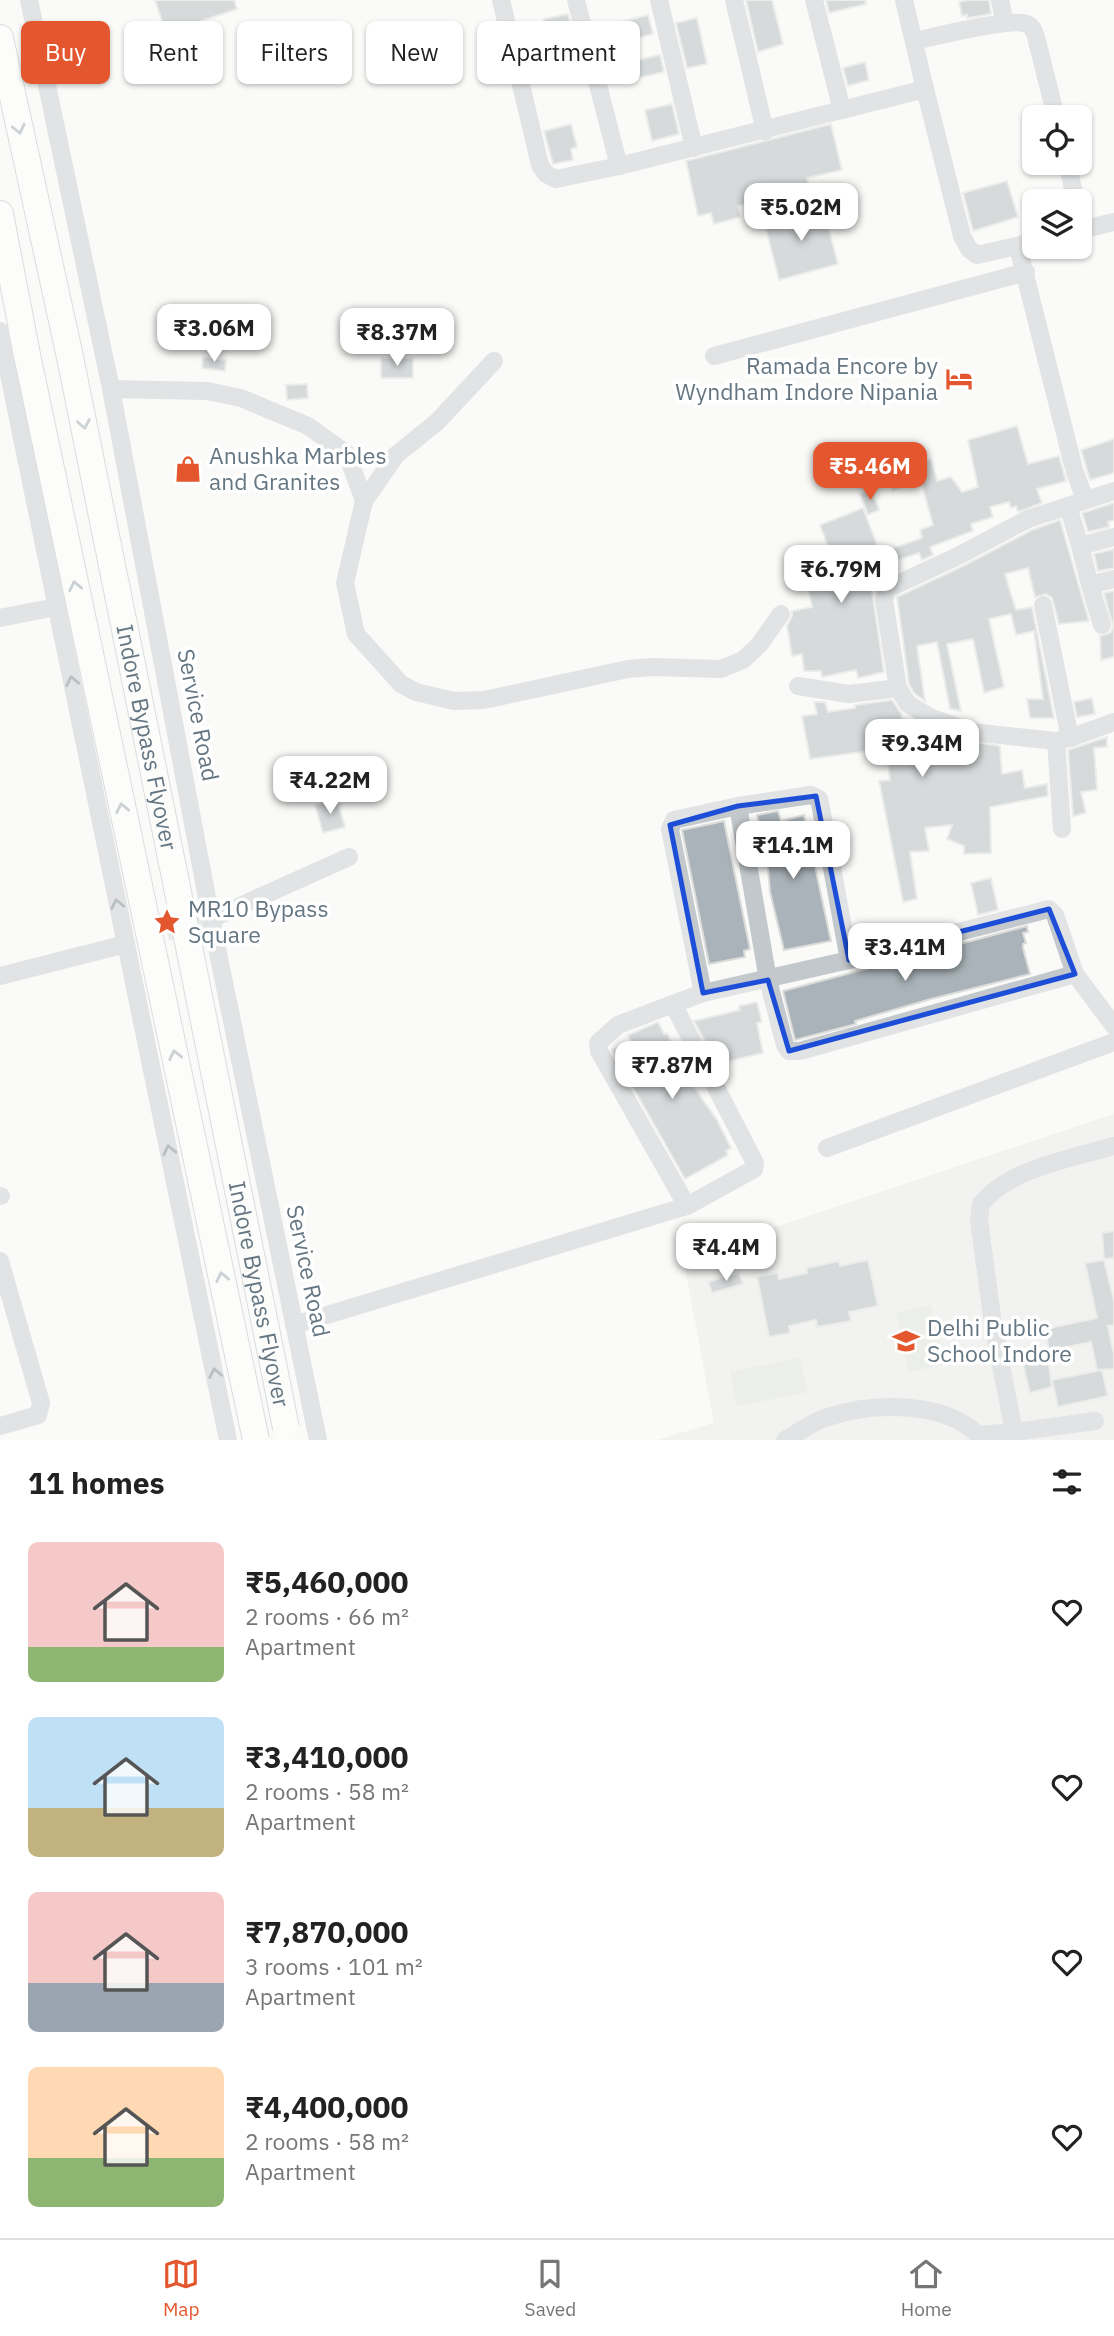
<!DOCTYPE html>
<html lang="en">
<head>
<meta charset="utf-8">
<style>
	:root { --surface:#fff; --page:#f6f6f6; --text:#222; --muted:#767676; --line:#e0e0e0; --accent:#e4572e }
	body { margin:0; font-family:"IBM Plex Sans",sans-serif; background:var(--page); color:var(--text); height:100vh; display:flex; flex-direction:column; font-size:26px; white-space:nowrap }
	* { box-sizing:border-box; margin:0 }
	p { font-size:23px; color:var(--muted) }
	.icon { flex:none; width:38px; height:38px; fill:none; stroke:currentColor; stroke-width:2; stroke-linecap:round; stroke-linejoin:round }
	.map { position:relative; height:1440px; overflow:hidden }
	.side { display:flex; flex-direction:column; background:var(--surface); flex:1 }
	.side>* { flex:none }
	.banner { position:absolute; left:21px; top:21px; width:700px; height:63px; display:flex; gap:14px }
	.buttons { position:absolute; left:1022px; top:105px; display:grid; gap:14px }
	.buttons a { display:grid; place-items:center; width:70px; height:70px; border-radius:10px; background:var(--surface); box-shadow:0 2px 5px #0004; font-size:35px }
	.price { position:absolute; translate:-50% -60px; padding:0 16px; border-radius:14px; background:#fff; color:#222; font-size:23px; line-height:46px; filter:drop-shadow(0 2px 4px #0008) }
	.price::after { content:''; position:absolute; left:50%; top:42px; width:21px; height:16px; margin-left:-10px; background:inherit; clip-path:polygon(0 0,100% 0,50% 100%) }
	.price.selected { background:var(--accent); color:#fff }
	ul { padding:0; list-style:none }
	li { display:flex; align-items:center; gap:21px; height:175px; padding:0 28px }
	li span { display:grid; place-items:center; flex:none; width:196px; height:140px; border-radius:10px; color:#555 }
	li>.icon { margin-inline-start:auto }
	span .icon { width:84px; height:84px; fill:#fffc; stroke-width:1 }
	li b { font-size:30px }
	h2 { display:flex; justify-content:space-between; align-items:center; height:84px; padding:0 28px; font-size:30px }
	.pill { padding:0 24px; border-radius:10px; background:var(--surface); box-shadow:0 2px 5px #0004; font-size:24px; line-height:63px }
	.pill.selected { background:var(--accent); color:#fff }
	.tabs { display:flex; justify-content:space-around; align-items:center; height:98px; border-top:2px solid var(--line); background:var(--surface); font-size:19px; color:var(--muted) }
	.tabs a { display:grid; justify-items:center; gap:4px }
	.tabs .selected { color:var(--accent) }
	.map>svg:first-child { display:block }
</style>
</head>
<body>
<div class="map">
<svg width="1114" height="1440" viewBox="0 0 1114 1440">
	<rect width="100%" height="100%" fill="#fafaf8"/>
	<polygon fill="#e8e9e9" points="1114,1114 1114,1440 657,1440 714,1423 683,1258"/>
	<g fill="#dadfd7">
		<polygon points="931,1305 945,1364 909,1372 896,1313"/>
		<polygon points="800,1358 807,1392 737,1406 730,1372"/>
	</g>
	<g fill="#aab3b9" stroke="#dcdcda" stroke-width="2">
		<polygon points="155,0 234,0 237,9 166,33"/>
		<polygon points="746,0 772,0 783,44 758,52"/>
		<polygon points="826,0 865,0 866,4 829,13"/>
		<polygon points="968,0 989,0 991,14 967,18 967,15 962,16 959,2"/>
		<polygon points="568,14 573,33 548,38 544,19"/>
		<polygon points="648,15 653,34 625,41 621,22"/>
		<polygon points="697,18 707,64 687,68 676,23"/>
		<polygon points="660,55 664,72 634,79 630,62"/>
		<polygon points="865,62 869,80 848,86 843,68"/>
		<polygon points="672,104 679,134 652,141 645,110"/>
		<polygon points="571,124 577,147 571,149 573,160 553,164 544,131"/>
		<polygon points="831,124 842,170 807,178 810,188 738,206 741,217 714,224 711,213 698,216 686,161"/>
		<polygon points="1007,181 1018,217 973,231 963,193"/>
		<polygon points="823,205 838,264 779,280 764,221"/>
		<polygon points="203,357 226,360 225,371 202,368"/>
		<rect x="381" y="358" width="32" height="20"/>
		<polygon points="307,384 308,398 287,400 286,385"/>
		<polygon points="1017,426 1028,464 1059,456 1066,481 1037,489 1042,503 1018,512 1016,506 1011,508 1009,502 990,507 993,517 971,524 973,531 930,547 933,555 922,560 919,553 894,561 890,549 922,538 920,530 933,525 916,463 931,459 937,481 951,477 962,492 978,487 968,440"/>
		<polygon points="1114,439 1114,473 1090,480 1081,450"/>
		<polygon points="895,462 906,485 893,491 883,468"/>
		<polygon points="871,489 879,510 868,515 860,494"/>
		<polygon points="1114,503 1114,520 1108,522 1109,527 1088,532 1082,513"/>
		<polygon points="863,508 879,550 886,547 889,557 873,562 875,569 866,573 873,598 884,672 858,678 856,670 822,677 821,671 804,671 802,654 792,656 787,626 792,616 792,611 812,607 805,574 836,568 820,525"/>
		<polygon points="1060,520 1089,621 1059,624 1052,598 1046,594 1035,597 1028,568 1005,574 1016,610 1032,607 1054,718 1030,718 1027,699 1043,699 1034,631 1016,635 1011,614 989,619 1004,687 984,693 973,639 947,644 961,711 950,709 937,642 917,646 925,701 914,693 909,684 897,597 963,566 1032,530"/>
		<polygon points="1114,549 1114,568 1098,571 1094,554"/>
		<polygon points="1114,591 1114,657 1101,660 1100,636 1110,633 1113,627 1104,593"/>
		<polygon points="1092,698 1095,714 1077,717 1074,702"/>
		<polygon points="892,700 901,713 906,736 926,733 927,728 948,736 949,738 1000,746 1002,774 1022,770 1025,788 1047,784 1048,796 990,807 991,853 964,854 964,846 947,839 952,825 925,828 929,851 910,852 917,899 903,902 879,781 890,780 887,757 870,761 870,751 810,759 802,716 817,714 814,702 825,702 828,712 855,708 855,705"/>
		<polygon points="1107,737 1107,747 1094,748 1097,790 1081,792 1086,813 1073,816 1068,750"/>
		<polygon points="337,799 345,827 323,833 315,805"/>
		<polygon points="778,811 781,821 804,815 831,941 784,950 770,892 768,869 757,815"/>
		<polygon points="724,821 750,949 744,951 745,957 709,964 682,830"/>
		<polygon points="991,878 998,910 978,915 971,883"/>
		<polygon points="1027,926 1028,932 1023,933 1026,943 1023,944 1023,948 1030,974 931,999 855,1021 856,1024 795,1040 783,991"/>
		<polygon points="757,1002 762,1022 757,1023 763,1053 717,1064 694,1021 740,1010 739,1006"/>
		<polygon points="658,1022 664,1034 667,1033 689,1080 717,1120 731,1148 726,1151 728,1155 685,1179 631,1084 635,1083 625,1065 621,1067 612,1050 631,1041 628,1035"/>
		<polygon points="1114,1231 1114,1258 1104,1259 1102,1233"/>
		<polygon points="868,1260 878,1306 849,1312 851,1321 817,1327 816,1320 789,1326 790,1333 769,1337 757,1277 778,1273 779,1279 807,1273 806,1268 839,1261 840,1266"/>
		<polygon points="1104,1260 1114,1300 1114,1325 1108,1326 1114,1355 1114,1369 1097,1370 1091,1342 1049,1351 1045,1329 1097,1318 1085,1263"/>
		<polygon points="739,1272 743,1284 712,1293 708,1282"/>
		<polygon points="1047,1351 1052,1387 1030,1393 1020,1353"/>
		<polygon points="1102,1370 1108,1396 1058,1407 1052,1380"/>
	</g>
	<g fill="none" stroke-linecap="round" stroke-linejoin="round">
		<polyline stroke="#d5d9db" stroke-width="18" stroke-dasharray="18 9" stroke-linecap="butt" points="141,940 211,919"/>
		<defs>
			<g id="highway">
				<polyline points="0,38 70,357"/>
				<polyline points="0,214 27,355"/>
			</g>
		</defs>
		<use href="#highway" stroke="#b4b9bd" stroke-width="28"/>
		<g stroke="#c3c8cc" stroke-width="18">
			<polyline points="29,0 111,389 211,919 318,1440"/>
			<polyline points="501,0 540,165 546,174 556,179 619,166"/>
			<polyline points="576,0 619,166 925,89 962,236 969,249 977,255 1034,242"/>
			<polyline points="659,0 694,148"/>
			<polyline points="734,0 765,131"/>
			<polyline points="814,0 842,110"/>
			<polyline points="904,0 925,89"/>
			<polyline points="1000,0 1005,23"/>
			<path d="M914 41C934 37 1012 17 1027 24 1032 26 1034 31 1036 37L1056 117"/>
			<polyline points="1067,163 1076,201"/>
			<polyline points="1080,230 1114,222"/>
			<polyline points="1018,247 1073,465"/>
			<polyline points="0,331 228,1440"/>
			<polyline points="714,356 1026,272"/>
			<polyline points="111,389 207,391 241,398 308,426 347,454 364,501 345,583 356,634 401,684 416,692 454,701 484,700 628,669 653,667 721,669 743,660 759,645 781,614"/>
			<polyline points="1075,472 1085,500"/>
			<polyline points="1114,491 1028,519 958,556 887,589 884,600 898,688 908,704 932,718 972,732 1056,741 1070,738 1114,722"/>
			<polyline points="364,501 396,455 437,422 494,361"/>
			<polyline points="1068,506 1080,546"/>
			<polyline points="1114,537 1080,546 1090,585 1114,579"/>
			<polyline points="1090,585 1102,625"/>
			<polyline points="1043,605 1070,738"/>
			<polyline points="0,618 56,607"/>
			<polyline points="798,686 849,694 898,688"/>
			<polyline points="1056,741 1062,829"/>
			<polyline points="738,806 768,980 785,1045 789,1051 800,1051 1075,974"/>
			<polyline points="211,919 349,857"/>
			<polyline points="0,976 126,944"/>
			<polyline points="703,993 849,960 1049,909 1055,915 1075,974 1114,1026"/>
			<polyline points="673,1004 618,1025 598,1043 599,1051 687,1206"/>
			<polyline points="827,1148 1114,1042"/>
			<polyline points="0,1196 1,1196"/>
			<polyline points="0,1261 41,1403 38,1415 0,1426"/>
			<polyline points="294,1325 687,1206 754,1169 755,1163 673,1004 703,993 670,829 674,820 738,806 811,795 819,799 820,803 849,960"/>
			<path d="M1095 1421 1014 1432 993 1324 979 1220 981 1204C1008 1169 1073 1158 1114 1146"/>
			<polyline points="978,1435 1014,1432 1014,1440"/>
			<path d="M785 1440C798 1433 813 1421 828 1417 874 1402 949 1400 983 1440"/>
		</g>
		<use href="#highway" stroke="#fff" stroke-width="26"/>
		<defs>
			<g id="highway-bridge">
				<polyline points="27,355 256,1440"/>
				<path id="s1" d="M70 357 286 1428"/>
			</g>
		</defs>
		<use href="#highway-bridge" stroke="#b4b9bd" stroke-width="28" stroke-linecap="butt"/>
		<use href="#highway-bridge" stroke="#fff" stroke-width="26"/>
	</g>
	<defs><path id="oneway-chevron" d="M-2-3.5L2.5 0L-2 3.5" fill="none" stroke-width="1.6" stroke-linecap="round" stroke-linejoin="round" transform="scale(1.75)"/></defs>
	<g stroke="#939fa8">
		<use href="#oneway-chevron" transform="translate(19 129) rotate(77)"/>
		<use href="#oneway-chevron" transform="translate(84 424) rotate(79)"/>
		<use href="#oneway-chevron" transform="translate(75 586) rotate(-102)"/>
		<use href="#oneway-chevron" transform="translate(122 808) rotate(-102)"/>
		<use href="#oneway-chevron" transform="translate(175 1055) rotate(-102)"/>
		<use href="#oneway-chevron" transform="translate(222 1277) rotate(-102)"/>
	</g>
	<g stroke="#6a7a87">
		<use href="#oneway-chevron" transform="translate(72 681) rotate(-102)"/>
		<use href="#oneway-chevron" transform="translate(117 904) rotate(-102)"/>
		<use href="#oneway-chevron" transform="translate(169 1150) rotate(-102)"/>
		<use href="#oneway-chevron" transform="translate(215 1373) rotate(-101)"/>
	</g>
	<path d="M0 0H1114V1440H0ZM816 796 849 960 1049 909 1075 974 789 1051 768 980 703 993 670 825 738 806Z" fill="#fafaf8" fill-opacity=".55" fill-rule="evenodd"/>
	<path fill="none" stroke="#1d4ed8" stroke-width="5" stroke-linejoin="round" d="M816 796 849 960 1049 909 1075 974 789 1051 768 980 703 993 670 825 738 806Z"/>
	<defs>
		<symbol id="hotel-bare" viewBox="-9 -9 18 18"><path d="M-6-4.5h1.5V1H6V5H4.5V3h-9V5H-6ZM-4 0a1.8 1.8 0 1 1 3.6 0ZM.5 0V-2.5h3Q6-2.5 6 0Z" fill="#e4572e" stroke="#fff" stroke-width="2.5" paint-order="stroke"/></symbol>
		<symbol id="shop-bare" viewBox="-9 -9 18 18"><path d="M-5-2.5h2.3a2.7 3.5 0 0 1 5.4 0H5L5.5 6h-11ZM-1.5-2.5h3a1.5 2.3 0 0 0-3 0Z" fill="#e4572e" stroke="#fff" stroke-width="2.5" paint-order="stroke"/></symbol>
		<symbol id="sight-bare" viewBox="-9 -9 18 18"><path d="M0-6L1.8-2.2L6-1.7L2.9 1.2L3.7 5.4L0 3.3L-3.7 5.4L-2.9 1.2L-6-1.7L-1.8-2.2Z" fill="#e4572e" stroke="#fff" stroke-width="2.5" paint-order="stroke"/></symbol>
		<symbol id="school-bare" viewBox="-9 -9 18 18"><path d="M0-5L7-2L0 1L-7-2ZM-4 1L0 2.5L4 1V4Q0 6-4 4Z" fill="#e4572e" stroke="#fff" stroke-width="2.5" paint-order="stroke"/></symbol>
	</defs>
	<g fill-rule="evenodd">
		<use href="#hotel-bare" x="940" y="360" width="38" height="38"/>
		<use href="#shop-bare" x="169" y="450" width="38" height="38"/>
		<use href="#sight-bare" x="148" y="903" width="38" height="38"/>
		<use href="#school-bare" x="887" y="1322" width="38" height="38"/>
	</g>
	<g text-anchor="middle" stroke-width="7" stroke-linejoin="round" paint-order="stroke">
		<g font-size="23" fill="#657683" stroke="#fff" text-anchor="start">
			<text x="938" y="374" text-anchor="end">Ramada Encore by<tspan x="938" dy="26">Wyndham Indore Nipania</tspan></text>
			<text x="209" y="464">Anushka Marbles<tspan x="209" dy="26">and Granites</tspan></text>
			<text x="188" y="917">MR10 Bypass<tspan x="188" dy="26">Square</tspan></text>
			<text x="927" y="1336">Delhi Public<tspan x="927" dy="26">School Indore</tspan></text>
		</g>
		<g font-size="23" fill="#657683" stroke="#fff">
			<text transform="translate(198 715) rotate(79)" y="8">Service Road</text>
			<text dy="8" stroke="none"><textPath href="#s1" startOffset="388">Indore Bypass Flyover</textPath></text>
			<text transform="translate(308 1271) rotate(78)" y="8">Service Road</text>
			<text dy="8" stroke="none"><textPath href="#s1" startOffset="956">Indore Bypass Flyover</textPath></text>
		</g>
	</g>
</svg>
<div class="buttons">
<a><svg class="icon" aria-label="locate" viewBox="0 0 24 24"><circle cx="12" cy="12" r="6"/><path d="M12 2v4M12 18v4M2 12h4M18 12h4"/></svg></a>
<a><svg class="icon" aria-label="layers" viewBox="0 0 24 24"><path d="M12 4l9 5-9 5-9-5zM3 14l9 5 9-5"/></svg></a>
</div>
<b class="price" style="left:801px;top:243px">₹5.02M</b>
<b class="price" style="left:214px;top:364px">₹3.06M</b>
<b class="price" style="left:397px;top:368px">₹8.37M</b>
<b class="price selected" style="left:870px;top:502px">₹5.46M</b>
<b class="price" style="left:841px;top:605px">₹6.79M</b>
<b class="price" style="left:922px;top:779px">₹9.34M</b>
<b class="price" style="left:330px;top:816px">₹4.22M</b>
<b class="price" style="left:793px;top:881px">₹14.1M</b>
<b class="price" style="left:905px;top:983px">₹3.41M</b>
<b class="price" style="left:672px;top:1101px">₹7.87M</b>
<b class="price" style="left:726px;top:1283px">₹4.4M</b>
<div class="banner">
<a class="pill selected">Buy</a>
<a class="pill">Rent</a>
<a class="pill">Filters</a>
<a class="pill">New</a>
<a class="pill">Apartment</a>
</div>
</div>
<section class="side">
<h2>11 homes<svg class="icon" aria-label="filters" viewBox="0 0 24 24"><path d="M4 7h16M4 17h16"/><circle cx="9" cy="7" r="2"/><circle cx="15" cy="17" r="2"/></svg></h2>
<ul>
<li><span style="background:linear-gradient(#f6c9c9 75%,#8fb573 0)"><svg class="icon" aria-label="home" viewBox="0 0 24 24"><path d="M3 11l9-7 9 7M6 9v11h12V9"/></svg></span><div><b>₹5,460,000</b><p>2 rooms · 66 m²</p><p>Apartment</p></div><svg class="icon" aria-label="heart" viewBox="0 0 24 24"><path d="M12 20l-8-8c-3-5 5-10 8-4 3-6 11-1 8 4z"/></svg></li>
<li><span style="background:linear-gradient(#bfe0f5 65%,#c2b280 0)"><svg class="icon" aria-label="home" viewBox="0 0 24 24"><path d="M3 11l9-7 9 7M6 9v11h12V9"/></svg></span><div><b>₹3,410,000</b><p>2 rooms · 58 m²</p><p>Apartment</p></div><svg class="icon" aria-label="heart" viewBox="0 0 24 24"><path d="M12 20l-8-8c-3-5 5-10 8-4 3-6 11-1 8 4z"/></svg></li>
<li><span style="background:linear-gradient(#f6c9c9 65%,#9aa5b1 0)"><svg class="icon" aria-label="home" viewBox="0 0 24 24"><path d="M3 11l9-7 9 7M6 9v11h12V9"/></svg></span><div><b>₹7,870,000</b><p>3 rooms · 101 m²</p><p>Apartment</p></div><svg class="icon" aria-label="heart" viewBox="0 0 24 24"><path d="M12 20l-8-8c-3-5 5-10 8-4 3-6 11-1 8 4z"/></svg></li>
<li><span style="background:linear-gradient(#ffd9b3 65%,#8fb573 0)"><svg class="icon" aria-label="home" viewBox="0 0 24 24"><path d="M3 11l9-7 9 7M6 9v11h12V9"/></svg></span><div><b>₹4,400,000</b><p>2 rooms · 58 m²</p><p>Apartment</p></div><svg class="icon" aria-label="heart" viewBox="0 0 24 24"><path d="M12 20l-8-8c-3-5 5-10 8-4 3-6 11-1 8 4z"/></svg></li>
</ul>
</section>
<nav class="tabs">
<a class="selected"><svg class="icon" aria-label="map" viewBox="0 0 24 24"><path d="M3 6l6-2 6 2 6-2v14l-6 2-6-2-6 2zM9 4v14M15 6v14"/></svg>Map</a>
<a><svg class="icon" aria-label="saved" viewBox="0 0 24 24"><path d="M7 4h10v16l-5-4-5 4z"/></svg>Saved</a>
<a><svg class="icon" aria-label="home" viewBox="0 0 24 24"><path d="M3 11l9-7 9 7M6 9v11h12V9"/></svg>Home</a>
</nav>
</body>
</html>
